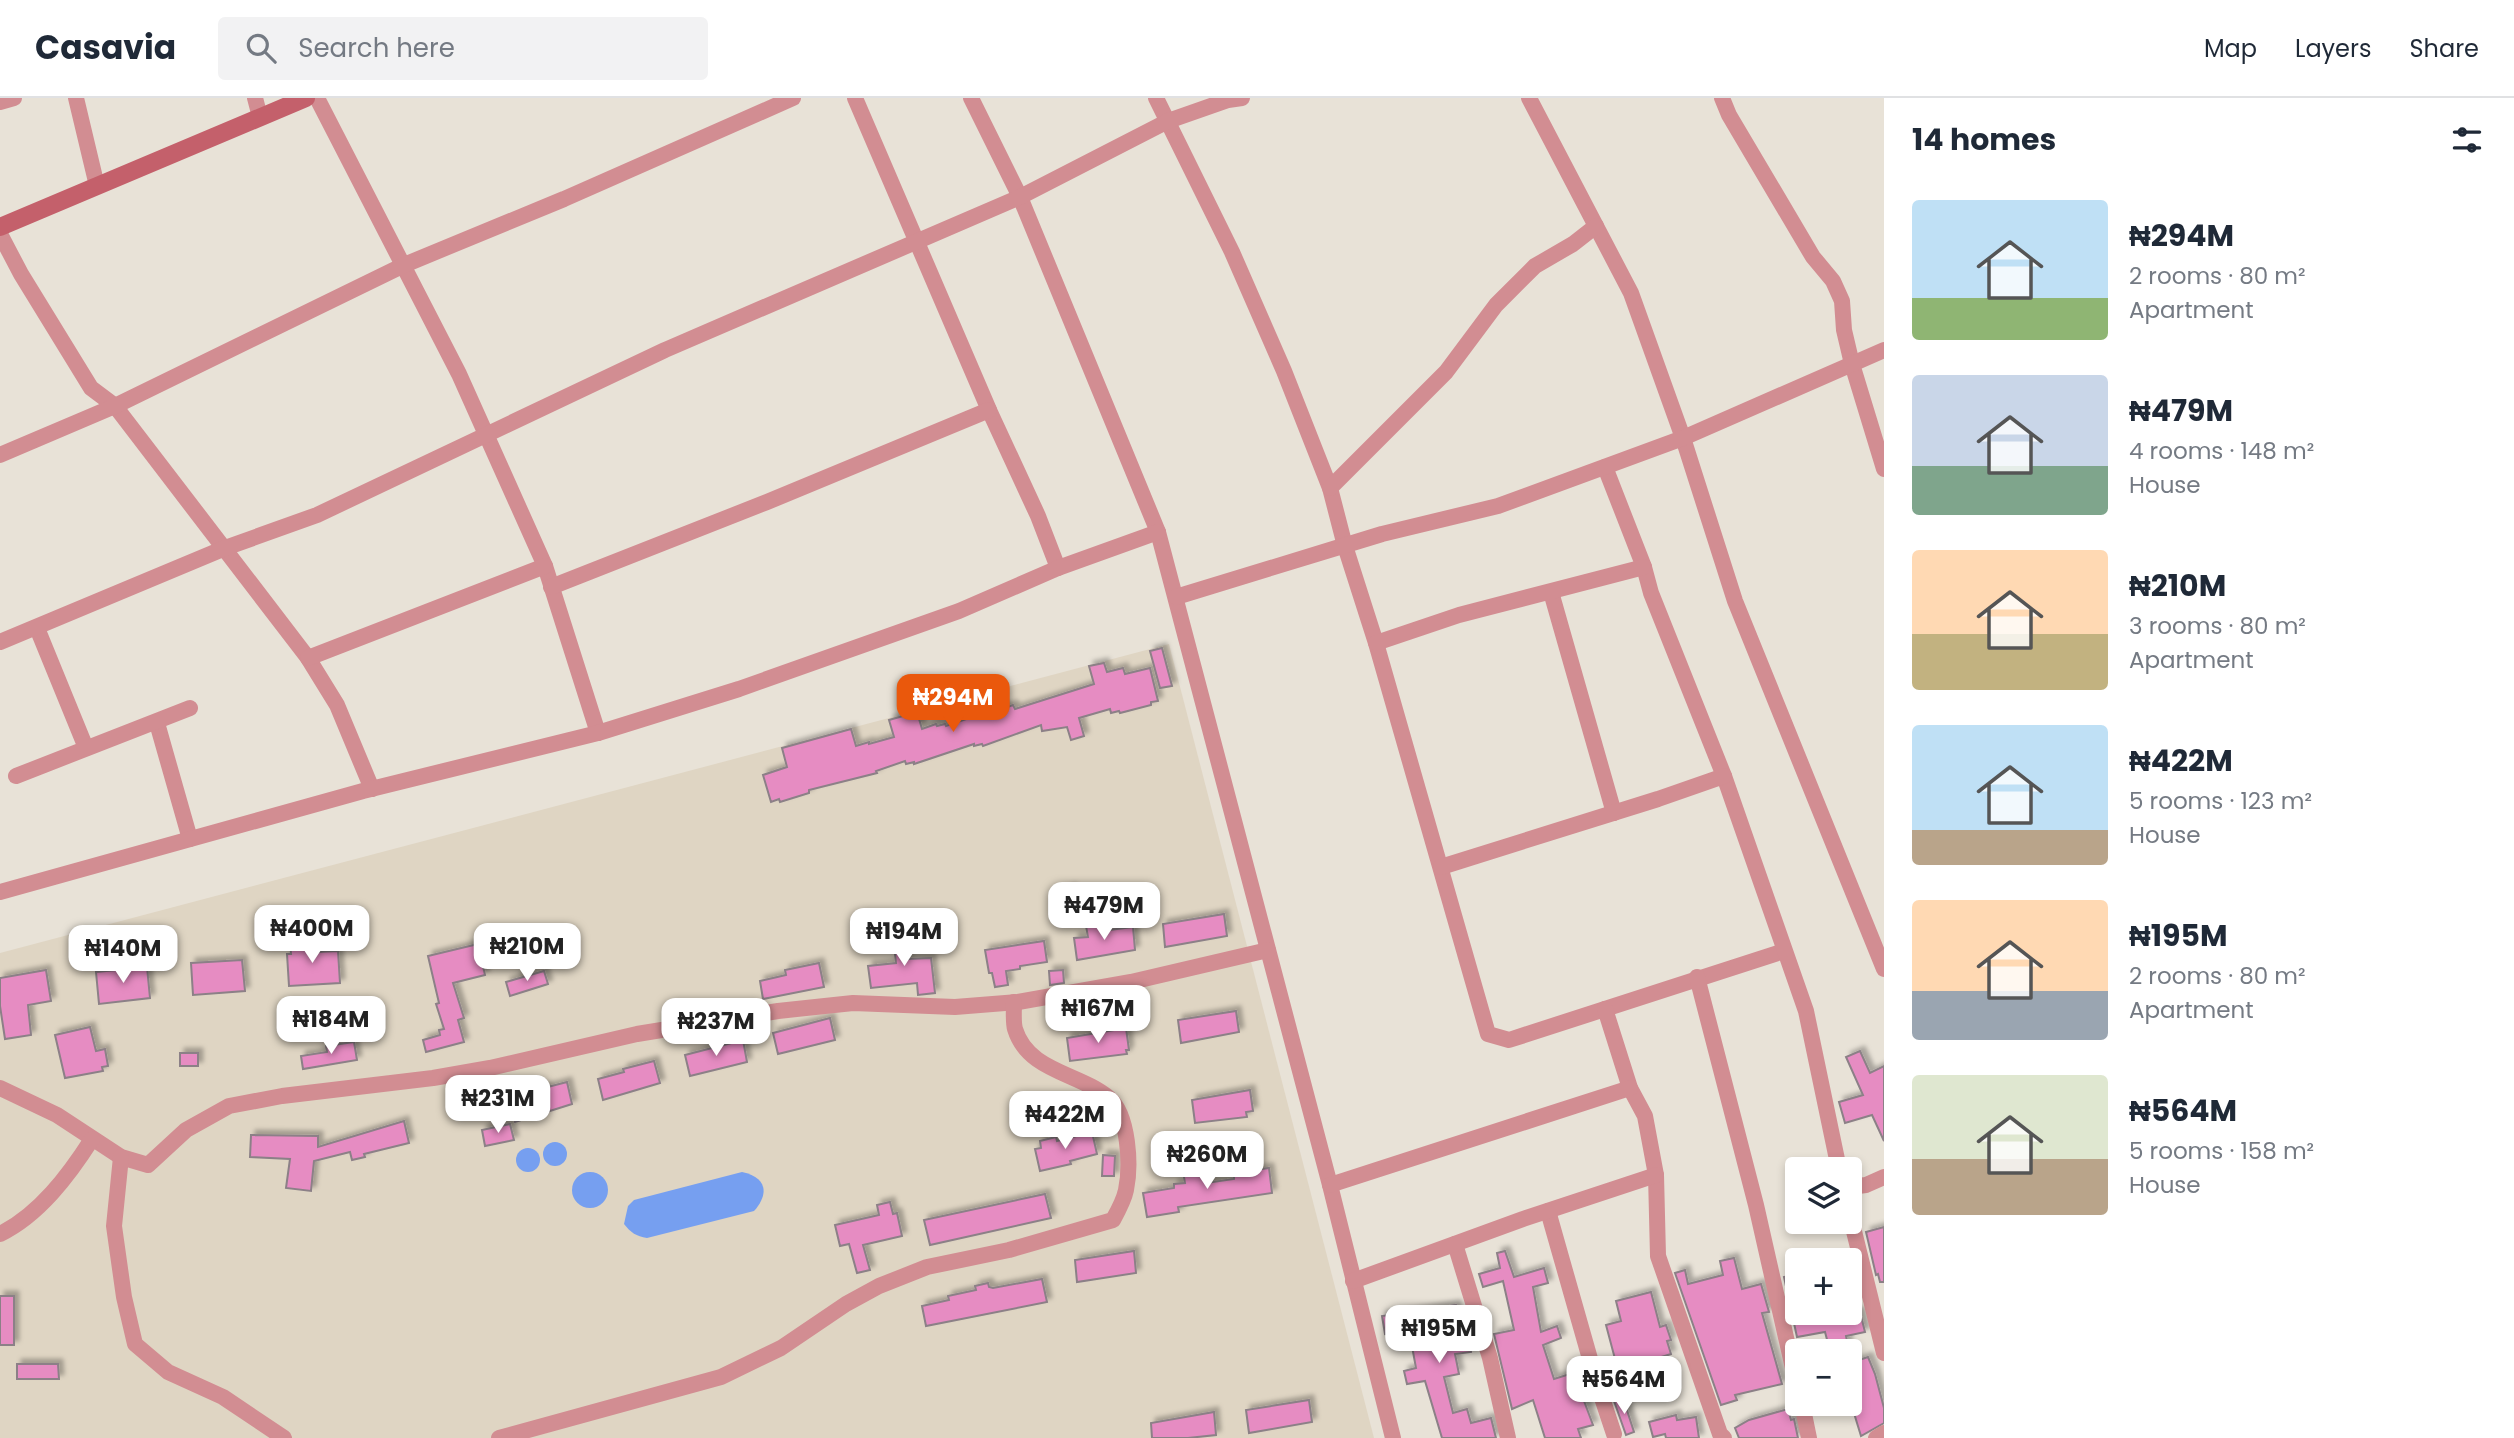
<!DOCTYPE html>
<html lang="en">
<head>
<meta charset="utf-8">
<style>
	:root { --surface:#fff; --page:#f2f2f3; --text:#1f2937; --muted:#747a83; --line:#e0e1e3; --accent:#ea580c }
	body { margin:0; font-family:Poppins,sans-serif; background:var(--page); color:var(--text); height:100vh; display:flex; flex-direction:column; font-size:26px; white-space:nowrap }
	* { box-sizing:border-box; margin:0 }
	p { font-size:23px; color:var(--muted) }
	.icon { flex:none; width:38px; height:38px; fill:none; stroke:currentColor; stroke-width:2; stroke-linecap:round; stroke-linejoin:round }
	.map { position:relative; flex:1; overflow:hidden }
	.sheet { display:flex; flex-direction:column; background:var(--surface); width:630px }
	.sheet>* { flex:none }
	.controls { position:absolute; left:1785px; top:1059px; display:grid; gap:14px }
	.controls a { display:grid; place-items:center; width:77px; height:77px; border-radius:7px; background:var(--surface); box-shadow:0 4px 10px #0003; font-size:35px }
	.price { position:absolute; translate:-50% -60px; padding:0 16px; border-radius:14px; background:#fff; color:#222; font-size:23px; line-height:46px; filter:drop-shadow(0 2px 4px #0008) }
	.price::after { content:''; position:absolute; left:50%; top:42px; width:21px; height:16px; margin-left:-10px; background:inherit; clip-path:polygon(0 0,100% 0,50% 100%) }
	.price.on { background:var(--accent); color:#fff }
	ul { padding:0; list-style:none }
	li { display:flex; align-items:center; gap:21px; height:175px; padding:0 28px }
	li span { display:grid; place-items:center; flex:none; width:196px; height:140px; border-radius:7px; color:#555 }
	li>.icon { margin-inline-start:auto }
	span .icon { width:84px; height:84px; fill:#fffc; stroke-width:1 }
	li b { font-size:30px }
	h2 { display:flex; justify-content:space-between; align-items:center; height:84px; padding:0 28px; font-size:30px }
	header { display:flex; align-items:center; gap:42px; box-sizing:border-box; height:98px; padding:0 35px; background:var(--surface); border-bottom:2px solid var(--line) }
	header strong { font-size:33px }
	nav { display:flex; gap:38px; margin-inline-start:auto; font-size:24px }
	.search { width:490px; height:63px; background:var(--page); display:flex; align-items:center; gap:18px; box-sizing:border-box; padding:0 24px; border-radius:7px; color:var(--muted); font-size:26px }
	main { display:flex; flex:1; min-height:0 }
	.map>svg:first-child { display:block }
</style>
</head>
<body>
<header>
<strong>Casavia</strong>
<div class="search"><svg class="icon" aria-label="search" viewBox="0 0 24 24"><circle cx="10" cy="10" r="6"/><path d="M15 15l6 6"/></svg>Search here</div>
<nav><a>Map</a><a>Layers</a><a>Share</a></nav>
</header>
<main>
<div class="map">
<svg width="1884" height="1340" viewBox="0 0 1884 1340">
	<defs>
		<filter id="shadow"><feDropShadow dx="4.5" dy="-4.5" stdDeviation="2" flood-color="#0004"/></filter>
	</defs>
	<rect width="100%" height="100%" fill="#e8e2d7"/>
	<polygon fill="#dfd5c3" points="1169,546 1374,1340 0,1340 0,855"/>
	<g fill="#769ff0">
		<circle cx="555" cy="1056" r="12"/>
		<circle cx="528" cy="1062" r="12"/>
		<path d="M742 1074C766 1079 770 1095 754 1113L647 1140C636 1138 631 1135 624 1126L628 1108 634 1102Z"/>
		<circle cx="590" cy="1092" r="18"/>
	</g>
	<g fill="#e68cc2" stroke="#8c8087" stroke-width="2" filter="url(#shadow)">
		<polygon points="1162,550 1172,588 1160,590 1150,553"/>
		<polygon points="1104,565 1107,574 1123,570 1125,576 1150,570 1158,603 1151,604 1151,607 1120,615 1119,613 1111,615 1110,611 1079,620 1084,638 1071,642 1067,629 1042,633 1041,627 983,648 982,646 974,648 974,646 914,666 914,664 906,666 905,663 876,673 877,675 809,692 809,695 780,704 779,701 771,704 763,677 787,669 782,650 851,631 856,648 869,644 869,646 894,639 889,622 917,614 922,631 936,626 937,628 945,626 946,628 1004,608 1005,610 1013,607 1015,611 1094,586 1089,568"/>
		<polygon points="1071,790 1077,804 1057,812 1051,799"/>
		<polygon points="1224,816 1227,838 1165,849 1163,826"/>
		<polygon points="1101,826 1102,833 1133,829 1135,852 1077,862 1074,840 1088,839 1086,828"/>
		<polygon points="905,827 908,861 931,860 935,895 918,897 917,885 871,890 868,868 896,865 892,828"/>
		<polygon points="305,843 305,846 318,846 318,854 338,853 340,885 289,888 287,856 291,856 290,844"/>
		<polygon points="1044,843 1047,864 1020,868 1020,871 1006,873 1008,887 995,889 992,875 989,875 985,852"/>
		<polygon points="478,846 485,877 453,885 464,920 458,922 464,944 426,954 423,942 440,937 439,932 444,931 436,906 439,905 428,858"/>
		<polygon points="242,862 245,893 193,897 191,865"/>
		<polygon points="819,865 824,889 763,901 760,883 786,877 785,872"/>
		<polygon points="147,869 150,900 99,906 96,874"/>
		<polygon points="46,872 51,903 28,907 31,937 5,941 0,908 0,880"/>
		<polygon points="1063,872 1064,885 1050,887 1049,873"/>
		<polygon points="544,873 548,886 510,898 506,884"/>
		<polygon points="1236,913 1239,934 1181,945 1178,922"/>
		<polygon points="830,920 835,942 778,956 773,935"/>
		<polygon points="90,929 96,953 105,951 108,968 102,969 103,973 65,980 55,937"/>
		<polygon points="1126,930 1129,952 1126,952 1127,956 1070,963 1067,940"/>
		<polygon points="743,942 747,964 690,978 685,957"/>
		<polygon points="354,944 357,962 303,971 301,958 327,954 326,948"/>
		<polygon points="1860,953 1870,975 1884,968 1884,1043 1872,1017 1845,1025 1839,1004 1863,997 1846,959"/>
		<rect x="180" y="955" width="18" height="13"/>
		<polygon points="654,963 660,985 603,1002 598,981 624,974 623,971"/>
		<polygon points="567,984 572,1006 515,1024 510,1002 536,995 536,992"/>
		<polygon points="1250,992 1253,1013 1246,1014 1247,1019 1195,1025 1192,1002"/>
		<polygon points="404,1023 409,1045 364,1056 365,1059 352,1062 350,1054 314,1063 311,1093 286,1090 290,1061 250,1059 251,1037 318,1038 318,1049"/>
		<polygon points="510,1026 514,1042 485,1048 482,1032"/>
		<polygon points="1092,1034 1097,1056 1070,1063 1071,1066 1040,1073 1035,1051 1041,1050 1040,1043 1056,1039 1057,1043"/>
		<polygon points="1103,1057 1115,1058 1114,1078 1102,1078"/>
		<polygon points="1269,1070 1272,1095 1178,1109 1179,1114 1147,1119 1143,1095 1174,1090 1174,1086 1185,1085 1183,1073 1199,1071 1200,1078 1205,1077 1207,1085 1234,1081 1234,1075"/>
		<polygon points="1045,1096 1051,1120 930,1147 924,1122"/>
		<polygon points="890,1104 893,1116 897,1115 902,1138 863,1147 870,1172 857,1175 849,1146 840,1148 835,1127 879,1117 877,1107"/>
		<polygon points="1884,1129 1884,1184 1880,1184 1878,1176 1876,1177 1866,1134"/>
		<polygon points="1134,1153 1136,1175 1077,1184 1075,1162"/>
		<polygon points="1505,1153 1514,1179 1544,1170 1548,1185 1533,1189 1541,1234 1557,1228 1561,1240 1543,1247 1554,1281 1573,1275 1580,1296 1581,1295 1593,1327 1578,1331 1581,1340 1545,1340 1533,1302 1512,1311 1494,1236 1514,1232 1503,1183 1483,1189 1479,1176 1500,1170 1497,1155"/>
		<polygon points="1734,1160 1742,1191 1761,1186 1769,1214 1762,1215 1782,1286 1735,1297 1737,1302 1721,1307 1675,1175 1685,1172 1688,1186 1723,1177 1720,1163"/>
		<polygon points="1797,1176 1797,1214 1860,1214 1865,1234 1846,1238 1849,1253 1830,1253 1825,1234 1797,1239 1784,1179"/>
		<polygon points="1042,1181 1047,1204 926,1228 922,1208 949,1202 948,1198 976,1192 975,1188 988,1185 989,1189 993,1190"/>
		<polygon points="1651,1194 1660,1229 1666,1227 1671,1242 1667,1243 1671,1256 1655,1261 1660,1280 1641,1285 1637,1270 1619,1276 1606,1227 1621,1223 1616,1203"/>
		<rect x="0" y="1198" width="14" height="49"/>
		<polygon points="1456,1207 1461,1236 1468,1235 1471,1254 1455,1256 1459,1276 1444,1279 1453,1315 1467,1311 1471,1325 1491,1320 1496,1340 1442,1340 1425,1283 1407,1286 1404,1273 1416,1270 1409,1232 1385,1236 1382,1218"/>
		<polygon points="1868,1259 1875,1276 1884,1310 1884,1325 1861,1338 1850,1302 1850,1265"/>
		<polygon points="17,1266 58,1266 59,1281 17,1281"/>
		<polygon points="1623,1300 1634,1334 1626,1337 1614,1303"/>
		<polygon points="1309,1302 1312,1324 1249,1335 1246,1312"/>
		<polygon points="1788,1311 1791,1322 1794,1321 1798,1340 1739,1340 1735,1330 1749,1322"/>
		<polygon points="1214,1314 1216,1337 1188,1340 1152,1340 1151,1325"/>
		<polygon points="1676,1317 1677,1322 1696,1319 1699,1340 1666,1340 1665,1336 1653,1339 1649,1324"/>
	</g>
	<g fill="none" stroke-linecap="round" stroke-linejoin="round">
		<g stroke="#d28d92" stroke-width="16">
			<polyline points="76,0 97,88"/>
			<polyline points="255,0 260,19"/>
			<polyline points="317,0 459,276 545,468 598,635"/>
			<polyline points="855,0 989,312 1038,418 1058,470"/>
			<polyline points="971,0 1020,99 1158,434 1330,1087 1393,1340"/>
			<polyline points="1156,0 1232,154 1284,273 1330,390 1345,448 1376,545 1488,936 1509,942 1784,853"/>
			<polyline points="1529,0 1631,195 1683,340 1735,503 1884,871"/>
			<polyline points="1722,0 1729,17 1813,159 1833,183 1842,203 1844,232 1852,266 1884,371"/>
			<polyline points="0,4 14,0"/>
			<polyline points="0,136 21,176 91,290 115,308 308,560 337,607 372,691"/>
			<polyline points="0,357 115,308 404,167 564,101 793,0"/>
			<polyline points="1605,369 1644,469 1651,495 1724,678 1806,913 1839,1071"/>
			<polyline points="1330,390 1446,274 1496,207 1535,168 1573,146 1596,128"/>
			<polyline points="551,489 767,404 989,312"/>
			<polyline points="1551,494 1614,715"/>
			<polyline points="1176,499 1382,436 1498,408 1683,340 1884,252"/>
			<polyline points="37,530 86,650"/>
			<polyline points="0,544 225,450 317,417 665,252 1020,99 1168,23 1228,2 1242,0"/>
			<polyline points="1376,545 1459,517 1644,469"/>
			<polyline points="308,560 545,468"/>
			<polyline points="157,625 190,741"/>
			<polyline points="16,678 190,610"/>
			<polyline points="1441,769 1658,701 1724,678"/>
			<polyline points="0,794 363,693 598,635 739,591 959,513 1058,470 1158,434"/>
			<polyline points="1697,879 1756,1107 1797,1288"/>
			<polyline points="1605,911 1630,990 1645,1018 1656,1077 1658,1158 1720,1336 1724,1340"/>
			<polyline points="0,990 57,1017 121,1059 148,1067 186,1032 229,1008 282,998 433,980 490,970 637,936 778,913 853,905 955,909 1018,904 1131,884 1268,852"/>
			<polyline points="121,1059 114,1128 124,1199 135,1246 168,1274 223,1299 284,1340"/>
			<polyline points="1330,1087 1630,990"/>
			<polyline points="1850,1089 1866,1087 1884,1079"/>
			<polyline points="1548,1113 1596,1282 1614,1336"/>
			<polyline points="1850,1117 1884,1255"/>
			<path d="M0 1136C39 1117 69 1077 92 1041"/>
			<polyline points="1455,1146 1490,1260 1508,1340"/>
			<polyline points="1353,1183 1523,1121 1656,1077"/>
			<polyline points="1802,1306 1809,1340"/>
			<path d="M499 1340 721 1279 781 1250 846 1206 879 1188 927 1169 1009 1152 1113 1122C1118 1113 1124 1102 1126 1092 1131 1068 1129 1017 1109 1000 1080 975 1028 974 1015 931 1013 924 1014 912 1014 904"/>
			<polyline points="1876,1340 1884,1335"/>
		</g>
		<polyline stroke="#c4606b" stroke-width="18" points="0,129 306,0"/>
	</g>
</svg>
<div class="controls">
<a><svg class="icon" aria-label="layers" viewBox="0 0 24 24"><path d="M12 4l9 5-9 5-9-5zM3 14l9 5 9-5"/></svg></a>
<a>+</a>
<a>−</a>
</div>
<b class="price on" style="left:953px;top:636px">₦294M</b>
<b class="price" style="left:1104px;top:844px">₦479M</b>
<b class="price" style="left:312px;top:867px">₦400M</b>
<b class="price" style="left:904px;top:870px">₦194M</b>
<b class="price" style="left:527px;top:885px">₦210M</b>
<b class="price" style="left:123px;top:887px">₦140M</b>
<b class="price" style="left:1098px;top:947px">₦167M</b>
<b class="price" style="left:331px;top:958px">₦184M</b>
<b class="price" style="left:716px;top:960px">₦237M</b>
<b class="price" style="left:498px;top:1037px">₦231M</b>
<b class="price" style="left:1065px;top:1053px">₦422M</b>
<b class="price" style="left:1207px;top:1093px">₦260M</b>
<b class="price" style="left:1439px;top:1267px">₦195M</b>
<b class="price" style="left:1624px;top:1318px">₦564M</b>
</div>
<section class="sheet">
<h2>14 homes<svg class="icon" aria-label="filters" viewBox="0 0 24 24"><path d="M4 7h16M4 17h16"/><circle cx="9" cy="7" r="2"/><circle cx="15" cy="17" r="2"/></svg></h2>
<ul>
<li><span style="background:linear-gradient(#bfe0f5 70%,#8fb573 0)"><svg class="icon" aria-label="home" viewBox="0 0 24 24"><path d="M3 11l9-7 9 7M6 9v11h12V9"/></svg></span><div><b>₦294M</b><p>2 rooms · 80 m²</p><p>Apartment</p></div></li>
<li><span style="background:linear-gradient(#c9d6e8 65%,#7fa58c 0)"><svg class="icon" aria-label="home" viewBox="0 0 24 24"><path d="M3 11l9-7 9 7M6 9v11h12V9"/></svg></span><div><b>₦479M</b><p>4 rooms · 148 m²</p><p>House</p></div></li>
<li><span style="background:linear-gradient(#ffd9b3 60%,#c2b280 0)"><svg class="icon" aria-label="home" viewBox="0 0 24 24"><path d="M3 11l9-7 9 7M6 9v11h12V9"/></svg></span><div><b>₦210M</b><p>3 rooms · 80 m²</p><p>Apartment</p></div></li>
<li><span style="background:linear-gradient(#bfe0f5 75%,#b9a48a 0)"><svg class="icon" aria-label="home" viewBox="0 0 24 24"><path d="M3 11l9-7 9 7M6 9v11h12V9"/></svg></span><div><b>₦422M</b><p>5 rooms · 123 m²</p><p>House</p></div></li>
<li><span style="background:linear-gradient(#ffd9b3 65%,#9aa5b1 0)"><svg class="icon" aria-label="home" viewBox="0 0 24 24"><path d="M3 11l9-7 9 7M6 9v11h12V9"/></svg></span><div><b>₦195M</b><p>2 rooms · 80 m²</p><p>Apartment</p></div></li>
<li><span style="background:linear-gradient(#dfe7d0 60%,#b9a48a 0)"><svg class="icon" aria-label="home" viewBox="0 0 24 24"><path d="M3 11l9-7 9 7M6 9v11h12V9"/></svg></span><div><b>₦564M</b><p>5 rooms · 158 m²</p><p>House</p></div></li>
</ul>
</section>
</main>
</body>
</html>
